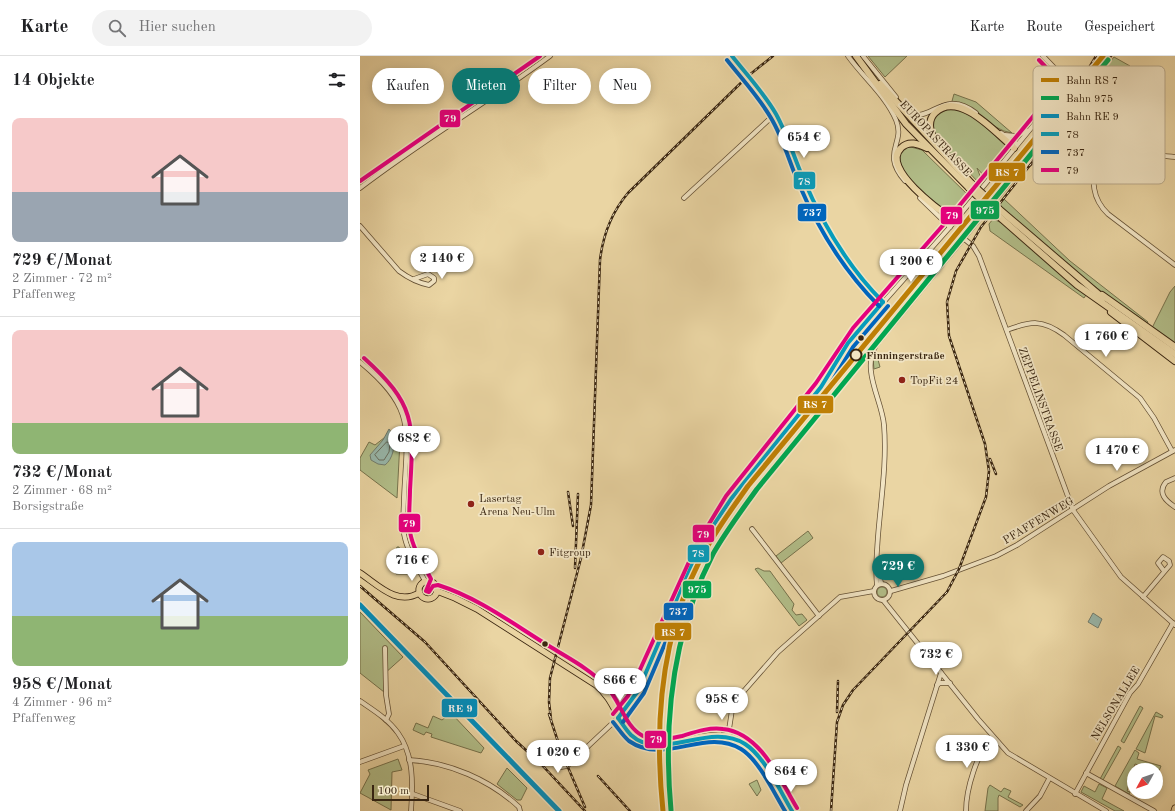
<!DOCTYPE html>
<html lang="de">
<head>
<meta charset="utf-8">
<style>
	:root { --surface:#fff; --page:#f2f2f2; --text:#202124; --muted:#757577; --line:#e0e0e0; --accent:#0f766e }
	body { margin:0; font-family:"Old Standard TT",serif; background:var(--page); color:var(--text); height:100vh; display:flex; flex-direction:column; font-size:15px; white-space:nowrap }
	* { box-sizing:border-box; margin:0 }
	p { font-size:13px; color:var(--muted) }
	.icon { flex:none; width:22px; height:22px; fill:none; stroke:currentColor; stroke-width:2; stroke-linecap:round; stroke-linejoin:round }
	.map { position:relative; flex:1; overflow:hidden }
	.panel { display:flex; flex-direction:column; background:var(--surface); width:360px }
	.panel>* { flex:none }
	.top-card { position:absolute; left:12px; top:12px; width:380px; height:36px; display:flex; gap:8px }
	.needle { width:26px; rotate:230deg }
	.fabs { position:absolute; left:767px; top:707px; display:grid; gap:8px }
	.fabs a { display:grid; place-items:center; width:36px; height:36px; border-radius:50%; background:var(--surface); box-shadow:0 2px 10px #0003; font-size:20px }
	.scale { position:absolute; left:12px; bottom:10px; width:57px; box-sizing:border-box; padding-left:4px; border:2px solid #392510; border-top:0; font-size:11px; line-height:14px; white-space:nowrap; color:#392510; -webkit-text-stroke:3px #f1e4c3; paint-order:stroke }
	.price { position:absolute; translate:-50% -34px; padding:0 9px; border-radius:14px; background:#fff; color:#222; font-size:13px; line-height:26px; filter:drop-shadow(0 1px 2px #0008) }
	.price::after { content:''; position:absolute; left:50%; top:24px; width:12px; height:9px; margin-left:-6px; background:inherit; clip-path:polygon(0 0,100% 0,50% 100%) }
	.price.active { background:var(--accent); color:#fff }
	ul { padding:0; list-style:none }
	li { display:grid; align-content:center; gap:8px; height:212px; padding:0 12px }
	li+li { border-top:1px solid var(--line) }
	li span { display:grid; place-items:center; height:124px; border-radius:8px; color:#555 }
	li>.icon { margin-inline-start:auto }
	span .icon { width:72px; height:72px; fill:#fffc; stroke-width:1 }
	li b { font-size:17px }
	h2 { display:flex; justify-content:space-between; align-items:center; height:48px; padding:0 12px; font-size:17px }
	.tag { padding:0 14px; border-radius:18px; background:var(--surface); box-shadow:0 2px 10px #0003; font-size:14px; line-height:36px }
	.tag.active { background:var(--accent); color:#fff }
	header { display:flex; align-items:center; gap:24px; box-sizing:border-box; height:56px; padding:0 20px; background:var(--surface); border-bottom:1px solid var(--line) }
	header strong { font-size:19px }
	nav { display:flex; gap:22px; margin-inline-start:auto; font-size:14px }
	.search { width:280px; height:36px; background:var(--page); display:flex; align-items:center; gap:10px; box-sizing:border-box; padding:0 14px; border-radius:22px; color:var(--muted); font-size:15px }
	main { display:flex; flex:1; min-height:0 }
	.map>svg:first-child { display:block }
</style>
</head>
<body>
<header>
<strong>Karte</strong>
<div class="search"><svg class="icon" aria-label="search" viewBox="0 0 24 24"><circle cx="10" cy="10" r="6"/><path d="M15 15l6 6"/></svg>Hier suchen</div>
<nav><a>Karte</a><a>Route</a><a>Gespeichert</a></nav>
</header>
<main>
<section class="panel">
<h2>14 Objekte<svg class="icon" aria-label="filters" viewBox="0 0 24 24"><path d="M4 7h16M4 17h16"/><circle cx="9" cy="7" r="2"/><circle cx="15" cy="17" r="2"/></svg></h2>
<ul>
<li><span style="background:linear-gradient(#f6c9c9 60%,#9aa5b1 0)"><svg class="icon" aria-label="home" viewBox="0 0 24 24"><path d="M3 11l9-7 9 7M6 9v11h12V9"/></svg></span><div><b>729 €/Monat</b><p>2 Zimmer · 72 m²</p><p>Pfaffenweg</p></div></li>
<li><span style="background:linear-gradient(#f6c9c9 75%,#8fb573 0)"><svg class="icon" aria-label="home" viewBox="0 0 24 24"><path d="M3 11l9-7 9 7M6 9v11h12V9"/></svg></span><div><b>732 €/Monat</b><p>2 Zimmer · 68 m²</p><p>Borsigstraße</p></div></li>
<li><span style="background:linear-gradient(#a9c7e8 60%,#8fb573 0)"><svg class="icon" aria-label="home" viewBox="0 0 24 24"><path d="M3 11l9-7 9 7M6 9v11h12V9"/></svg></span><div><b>958 €/Monat</b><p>4 Zimmer · 96 m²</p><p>Pfaffenweg</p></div></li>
</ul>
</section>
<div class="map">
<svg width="815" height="755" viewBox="0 0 815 755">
	<rect width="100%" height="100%" fill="#ead5a3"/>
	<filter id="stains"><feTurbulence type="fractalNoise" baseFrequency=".005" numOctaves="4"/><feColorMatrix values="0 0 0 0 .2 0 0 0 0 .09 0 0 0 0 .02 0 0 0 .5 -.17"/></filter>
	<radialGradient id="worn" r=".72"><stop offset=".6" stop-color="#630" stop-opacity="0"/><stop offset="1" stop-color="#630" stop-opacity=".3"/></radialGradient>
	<g fill="#b2be89" stroke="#76724c">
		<polygon points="508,0 547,0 525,21"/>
		<polygon points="754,1 770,10 776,34 775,43 805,63 803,64 787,60 770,48 768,45 753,37 750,39 737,39 735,46 716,44 706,56 731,59 730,63 700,60 670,101 657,106 731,14 738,21"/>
		<path d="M594 38 616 46 652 77C629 74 616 49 592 45Z"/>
		<path d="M593 52 612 59 646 90 645 97 625 121 617 112 622 125 620 128 575 81C568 62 575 57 593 52Z"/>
		<path d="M547 90 562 94 609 140 590 159C574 147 549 128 540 110 538 107 539 102 539 98Z"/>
		<polygon points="644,143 710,205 788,266 786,269 701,205 638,151"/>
		<polygon points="633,163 642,167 726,239 724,242 630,175 629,168"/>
		<polygon points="815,230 815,287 792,272 810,236"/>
		<polygon points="516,296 520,311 514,313 513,303"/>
		<polygon points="29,378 40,385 37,442 0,414 0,402 9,386 15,389"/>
		<polygon points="448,475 453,482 421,507 416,500"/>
		<polygon points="37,491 39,491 48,518 36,518 33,503"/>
		<polygon points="398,512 404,515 410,515 434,548 432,554 436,559 442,558 447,564 439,570 395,513"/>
		<circle cx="68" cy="534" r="6"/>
		<circle cx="522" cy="536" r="5"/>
		<polygon points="0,556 43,601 24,618 24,636 0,617"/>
		<polygon points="780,650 783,652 764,687 761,685"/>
		<polygon points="796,656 803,660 802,662 795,660 785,697 776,693"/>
		<polygon points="91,657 124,692 121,697 71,681 72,678 66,676 64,679 53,674 56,667 68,672 73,660 82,664"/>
		<polygon points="758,690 761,692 743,724 740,723"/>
		<polygon points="775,694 779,697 777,703 801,710 799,715 775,708 767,735 770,736 769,738 755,730"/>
		<polygon points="38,703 42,714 32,716 31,754 0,737 10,718 8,714"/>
		<polygon points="147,712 167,732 161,744 157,744 137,728"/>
		<polygon points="397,724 401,734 397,740 389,728"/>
		<polygon points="739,728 747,732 742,743 764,755 755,755 721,736 724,730 735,736"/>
		<polygon points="630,729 641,736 644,732 651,735 648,741 663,749 660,751 639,739 638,742 638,755 625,755 628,732"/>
	</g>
	<g fill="#98b8ac" stroke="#727d6e">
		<path d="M29 373 34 380C35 390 33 403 25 409L18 408 11 404 10 399 23 384Z"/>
		<polygon points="733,557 742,563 738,572 728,566"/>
	</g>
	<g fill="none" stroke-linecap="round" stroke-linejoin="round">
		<polygon stroke="#686e5e" stroke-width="1" points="27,386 30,387 29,396 24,404 19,404 15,399"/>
		<defs>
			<g id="minor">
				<path d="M372 0C387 19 404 37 416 58 429 81 436 107 447 131 465 174 489 214 523 246"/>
				<path d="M488 0C503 21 526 40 536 64 546 88 520 96 545 125"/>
				<polyline points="503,0 536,41"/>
				<path d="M546 52C567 75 581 29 616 57"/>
				<polyline points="641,77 657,88"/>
				<polyline points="645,79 657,80 667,75"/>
				<path d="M736 94C734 119 728 139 748 158L815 209"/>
				<path d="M0 132C61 85 128 46 190 0"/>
				<polyline points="324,142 415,58"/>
				<polyline points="560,142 590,171"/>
				<path d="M0 170 39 215C47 221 59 227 69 229L74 225V222L68 218 54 223"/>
				<polyline points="603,182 613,190 619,200 713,454 761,521 815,569"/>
				<path d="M647 274C671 265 682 263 704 279L780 342 794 362 812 395"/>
				<path d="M0 306C57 353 47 374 44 441 44 453 42 466 44 478 47 495 57 510 65 525"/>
				<path d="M815 422 806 426C797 437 806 445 815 451"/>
				<polyline points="392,473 459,560"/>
				<polyline points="518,512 521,527"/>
				<circle cx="522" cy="536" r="8"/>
				<path d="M517 529C515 513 517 496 518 480 521 443 527 406 524 369 522 344 501 314 516 289L654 121C664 112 674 103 687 98 715 87 783 98 815 101"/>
				<polyline points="531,535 583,520 636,500 657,489 749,430 815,394"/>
				<polyline points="783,541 810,509 809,505 803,501 798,507 804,515"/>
				<polyline points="523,544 618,663 648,697 746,755"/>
				<polyline points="25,592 26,639 29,658 26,664"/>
				<polyline points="577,629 580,627 590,627"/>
				<path d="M0 645C13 654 28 663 38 677 54 699 53 729 51 755"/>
				<polyline points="251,645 261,650 268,648"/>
				<polyline points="368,680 372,654 377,643 418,596 480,541 514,535"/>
				<polyline points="195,700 201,711 207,710 258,662 273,643 285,619 339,495 371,443 461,331 497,276 590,171 704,32 707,27 705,23 683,0"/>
				<path d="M49 704C89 706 130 724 159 751L160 755"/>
				<polyline points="0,706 44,690"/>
				<polyline points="726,717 794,755"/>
				<polyline points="53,738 100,755"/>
				<polyline points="715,738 770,637 778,628 813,567"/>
				<polyline points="540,755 546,729 581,617"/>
				<path d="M606 755C606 734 617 695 633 681"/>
				<polyline points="666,755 680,740 689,723"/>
			</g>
			<g id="major">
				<path d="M0 517C18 529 37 550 59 537"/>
				<circle cx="68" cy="534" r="9"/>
				<path d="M77 535 95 542 117 553 236 629C262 650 256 683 297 690"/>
				<path d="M304 690C323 686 342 678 361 679 394 680 417 731 432 755"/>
				<polyline points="814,755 815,752"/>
			</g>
			<g id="highway">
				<polyline points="496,0 546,68 609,132"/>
				<polyline points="520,28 612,128"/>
				<path d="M576 88C571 77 566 66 575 57 598 33 637 78 654 92"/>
				<path d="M567 92C558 88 549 84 541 92 520 112 580 155 595 165"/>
				<polyline points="639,153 743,242"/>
				<polyline points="635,157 717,229 815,298"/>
				<polyline points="742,239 815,291"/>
				<polyline points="751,256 815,305"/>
			</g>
		</defs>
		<use href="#minor" stroke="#655135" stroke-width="5.5"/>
		<use href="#major" stroke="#392510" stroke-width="7"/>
		<use href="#highway" stroke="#392510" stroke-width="8"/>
		<use href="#minor" stroke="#f1e4c3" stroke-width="4"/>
		<use href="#major" stroke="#ead5a3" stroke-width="5.5"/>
		<use href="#highway" stroke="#ead5a3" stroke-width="6"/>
		<defs>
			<g id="rail">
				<polyline points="714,37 736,0"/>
				<polyline points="630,403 636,418"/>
				<polyline points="208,436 213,470"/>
				<polyline points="215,512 218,438"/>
				<polyline points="0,530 65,586 156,685 181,708 225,755"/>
				<polyline points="477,656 478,625"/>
				<polyline points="189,658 201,695 225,751"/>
				<path d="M191 663 189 646 190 622 221 502 231 449 240 204C243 179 251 157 268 137L388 20 413 0"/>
				<polyline points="238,720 270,755"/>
				<polyline points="471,755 477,666 483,649 493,634 587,536 599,513 626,441 629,415 625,388 589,280 587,246 596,215 621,171 686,89 708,52 751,0"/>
			</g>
		</defs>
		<use href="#rail" stroke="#392510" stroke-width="2.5"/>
		<use href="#rail" stroke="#f1e4c3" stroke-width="1" stroke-dasharray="3" stroke-linecap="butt"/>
		<defs>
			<g id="highway-bridge">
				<polyline points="612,128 639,153"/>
				<polyline points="609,132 635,157"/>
			</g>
		</defs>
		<use href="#highway-bridge" stroke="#392510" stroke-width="8" stroke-linecap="butt"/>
		<use href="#highway-bridge" stroke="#ead5a3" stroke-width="6"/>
		<defs>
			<g id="bus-1">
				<path d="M372 0C387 19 404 37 416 58 427 78 434 101 443 122 463 169 487 210 523 246"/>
				<polyline points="258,662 278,635 332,509 353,470 371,443 461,331 488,287 523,246"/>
				<path d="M258 662C262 667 266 674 271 679 301 707 349 665 385 688 405 701 420 735 432 755"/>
			</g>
			<g id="bus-2">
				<path d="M367 4C382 23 399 41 411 62 423 82 429 105 438 126 458 173 483 214 519 250"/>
				<path d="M253 666C258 672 263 680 269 685 305 710 345 671 381 693 399 704 414 737 425 755"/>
				<polyline points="263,666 284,637 337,512 358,473 376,447 466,335 493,291 528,250"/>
			</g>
			<g id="bus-3">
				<polyline points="0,125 180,0"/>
				<path d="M4 302C56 349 54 367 50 434 50 447 48 463 50 476 53 493 63 508 71 523L66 535 69 536 73 530 78 529C119 542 153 568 189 590 208 602 230 613 246 630 261 645 264 670 283 680 296 686 309 683 322 680 335 676 349 671 363 673 401 677 420 724 437 752"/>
				<polyline points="253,658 268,640 338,486 366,440 456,327 493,272 585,167 699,29 700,26 679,4"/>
			</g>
		</defs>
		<use href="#bus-1" stroke="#f1e4c3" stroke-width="7"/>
		<use href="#bus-2" stroke="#f1e4c3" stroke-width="7"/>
		<use href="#bus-3" stroke="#f1e4c3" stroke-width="7"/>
		<use href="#bus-1" stroke="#069cbb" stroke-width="4"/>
		<use href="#bus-2" stroke="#0065bd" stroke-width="4"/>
		<use href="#bus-3" stroke="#e5007d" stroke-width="4"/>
		<defs>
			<path id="rail-1" d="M303 755C294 669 300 582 340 504 353 478 371 454 388 430L743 0"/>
			<path id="rail-2" d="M311 754C303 666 312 578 353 498 366 475 382 454 397 433L748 4"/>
			<polyline id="rail-3" points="0,549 199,755"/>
		</defs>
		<use href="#rail-1" stroke="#f1e4c3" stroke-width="8"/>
		<use href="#rail-2" stroke="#f1e4c3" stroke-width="8"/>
		<use href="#rail-3" stroke="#f1e4c3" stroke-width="8"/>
		<use href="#rail-1" stroke="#be7f05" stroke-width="5"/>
		<use href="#rail-2" stroke="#00a651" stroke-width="5"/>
		<use href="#rail-3" stroke="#008fbf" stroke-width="5"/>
	</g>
	<g fill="#392510" stroke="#f1e4c3" stroke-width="1.5">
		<circle cx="501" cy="282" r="3.5"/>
		<circle cx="185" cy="588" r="3.5"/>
	</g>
	<circle fill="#f1e4c3" stroke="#392510" stroke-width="2" cx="496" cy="299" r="5.5"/>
	<g fill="#8f2418" stroke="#f1e4c3" stroke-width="1.5">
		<circle cx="542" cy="324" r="4"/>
		<circle cx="111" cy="448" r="4"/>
		<circle cx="181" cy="496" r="4"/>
	</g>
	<g text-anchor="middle" stroke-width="3.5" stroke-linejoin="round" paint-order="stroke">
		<g font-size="11" fill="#392510" stroke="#f1e4c3">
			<text transform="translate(576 82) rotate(47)" y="4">EUROPASTRASSE</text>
			<text transform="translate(681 343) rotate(70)" y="4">ZEPPELINSTRASSE</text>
			<text transform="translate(678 464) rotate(-31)" y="4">PFAFFENWEG</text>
			<text transform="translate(755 647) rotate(-59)" y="4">NELSONALLEE</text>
		</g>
		<g font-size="11" font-weight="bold" fill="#392510" stroke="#f1e4c3" text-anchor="start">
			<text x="506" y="303">Finningerstraße</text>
		</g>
		<g font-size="11" fill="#392510" stroke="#f1e4c3" text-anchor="start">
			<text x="550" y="328">TopFit 24</text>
			<text x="119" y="446">Lasertag<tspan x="119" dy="13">Arena Neu-Ulm</tspan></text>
			<text x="189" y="500">Fitgroup</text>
		</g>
	</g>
	<rect x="673" y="10" width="132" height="118" rx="6" fill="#f1e4c3" stroke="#baab8d" stroke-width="1"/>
	<rect x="681" y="22" width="18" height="4" fill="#be7f05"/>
	<rect x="681" y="40" width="18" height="4" fill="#00a651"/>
	<rect x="681" y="58" width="18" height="4" fill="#008fbf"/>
	<rect x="681" y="76" width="18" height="4" fill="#069cbb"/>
	<rect x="681" y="94" width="18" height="4" fill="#0065bd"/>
	<rect x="681" y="112" width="18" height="4" fill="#e5007d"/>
	<g font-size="11" fill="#392510">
		<text x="706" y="28">Bahn RS 7</text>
		<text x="706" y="46">Bahn 975</text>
		<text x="706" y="64">Bahn RE 9</text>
		<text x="706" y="82">78</text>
		<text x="706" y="100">737</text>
		<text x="706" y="118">79</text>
	</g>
	<g stroke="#f1e4c3" stroke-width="1.5">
		<rect x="79" y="53" width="22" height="19" rx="4" fill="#e5007d"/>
		<rect x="628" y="106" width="38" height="20" rx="4" fill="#be7f05"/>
		<rect x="433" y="115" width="23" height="19" rx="4" fill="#069cbb"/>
		<rect x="610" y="144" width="30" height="20" rx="4" fill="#00a651"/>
		<rect x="437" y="147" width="30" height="19" rx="4" fill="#0065bd"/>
		<rect x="580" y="150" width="23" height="19" rx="4" fill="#e5007d"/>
		<rect x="437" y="339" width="37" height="19" rx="4" fill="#be7f05"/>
		<rect x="38" y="457" width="23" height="20" rx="4" fill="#e5007d"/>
		<rect x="332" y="468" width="23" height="19" rx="4" fill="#e5007d"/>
		<rect x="327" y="488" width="23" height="19" rx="4" fill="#069cbb"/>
		<rect x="322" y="524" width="30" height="19" rx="4" fill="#00a651"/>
		<rect x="303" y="546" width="31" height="19" rx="4" fill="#0065bd"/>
		<rect x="294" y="566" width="38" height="19" rx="4" fill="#be7f05"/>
		<rect x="81" y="642" width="37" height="20" rx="4" fill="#008fbf"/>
		<rect x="284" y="674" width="23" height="19" rx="4" fill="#e5007d"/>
	</g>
	<g font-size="11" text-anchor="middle" font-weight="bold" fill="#fff">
		<text x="90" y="66">79</text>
		<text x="647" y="120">RS 7</text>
		<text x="444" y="129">78</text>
		<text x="625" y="158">975</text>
		<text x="452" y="160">737</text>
		<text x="592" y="163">79</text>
		<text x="455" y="352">RS 7</text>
		<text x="49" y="471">79</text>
		<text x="343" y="482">79</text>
		<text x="338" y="501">78</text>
		<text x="337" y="537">975</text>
		<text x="318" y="559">737</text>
		<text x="313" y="580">RS 7</text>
		<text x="100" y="656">RE 9</text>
		<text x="296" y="687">79</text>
	</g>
	<rect width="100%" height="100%" filter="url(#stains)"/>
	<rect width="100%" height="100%" fill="url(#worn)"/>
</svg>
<div class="fabs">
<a><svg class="needle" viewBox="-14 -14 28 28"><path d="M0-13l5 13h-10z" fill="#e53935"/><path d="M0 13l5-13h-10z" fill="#757577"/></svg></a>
</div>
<div class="scale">100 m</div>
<b class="price" style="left:444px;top:103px">654 €</b>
<b class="price" style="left:82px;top:224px">2 140 €</b>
<b class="price" style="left:551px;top:227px">1 200 €</b>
<b class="price" style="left:746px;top:302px">1 760 €</b>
<b class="price" style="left:54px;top:404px">682 €</b>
<b class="price" style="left:757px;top:416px">1 470 €</b>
<b class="price" style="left:52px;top:526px">716 €</b>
<b class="price active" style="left:538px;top:532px">729 €</b>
<b class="price" style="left:576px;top:620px">732 €</b>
<b class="price" style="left:260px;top:646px">866 €</b>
<b class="price" style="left:362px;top:665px">958 €</b>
<b class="price" style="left:607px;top:713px">1 330 €</b>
<b class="price" style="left:198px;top:718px">1 020 €</b>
<b class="price" style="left:431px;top:737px">864 €</b>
<div class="top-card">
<a class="tag">Kaufen</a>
<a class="tag active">Mieten</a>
<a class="tag">Filter</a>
<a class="tag">Neu</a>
</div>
</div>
</main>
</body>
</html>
